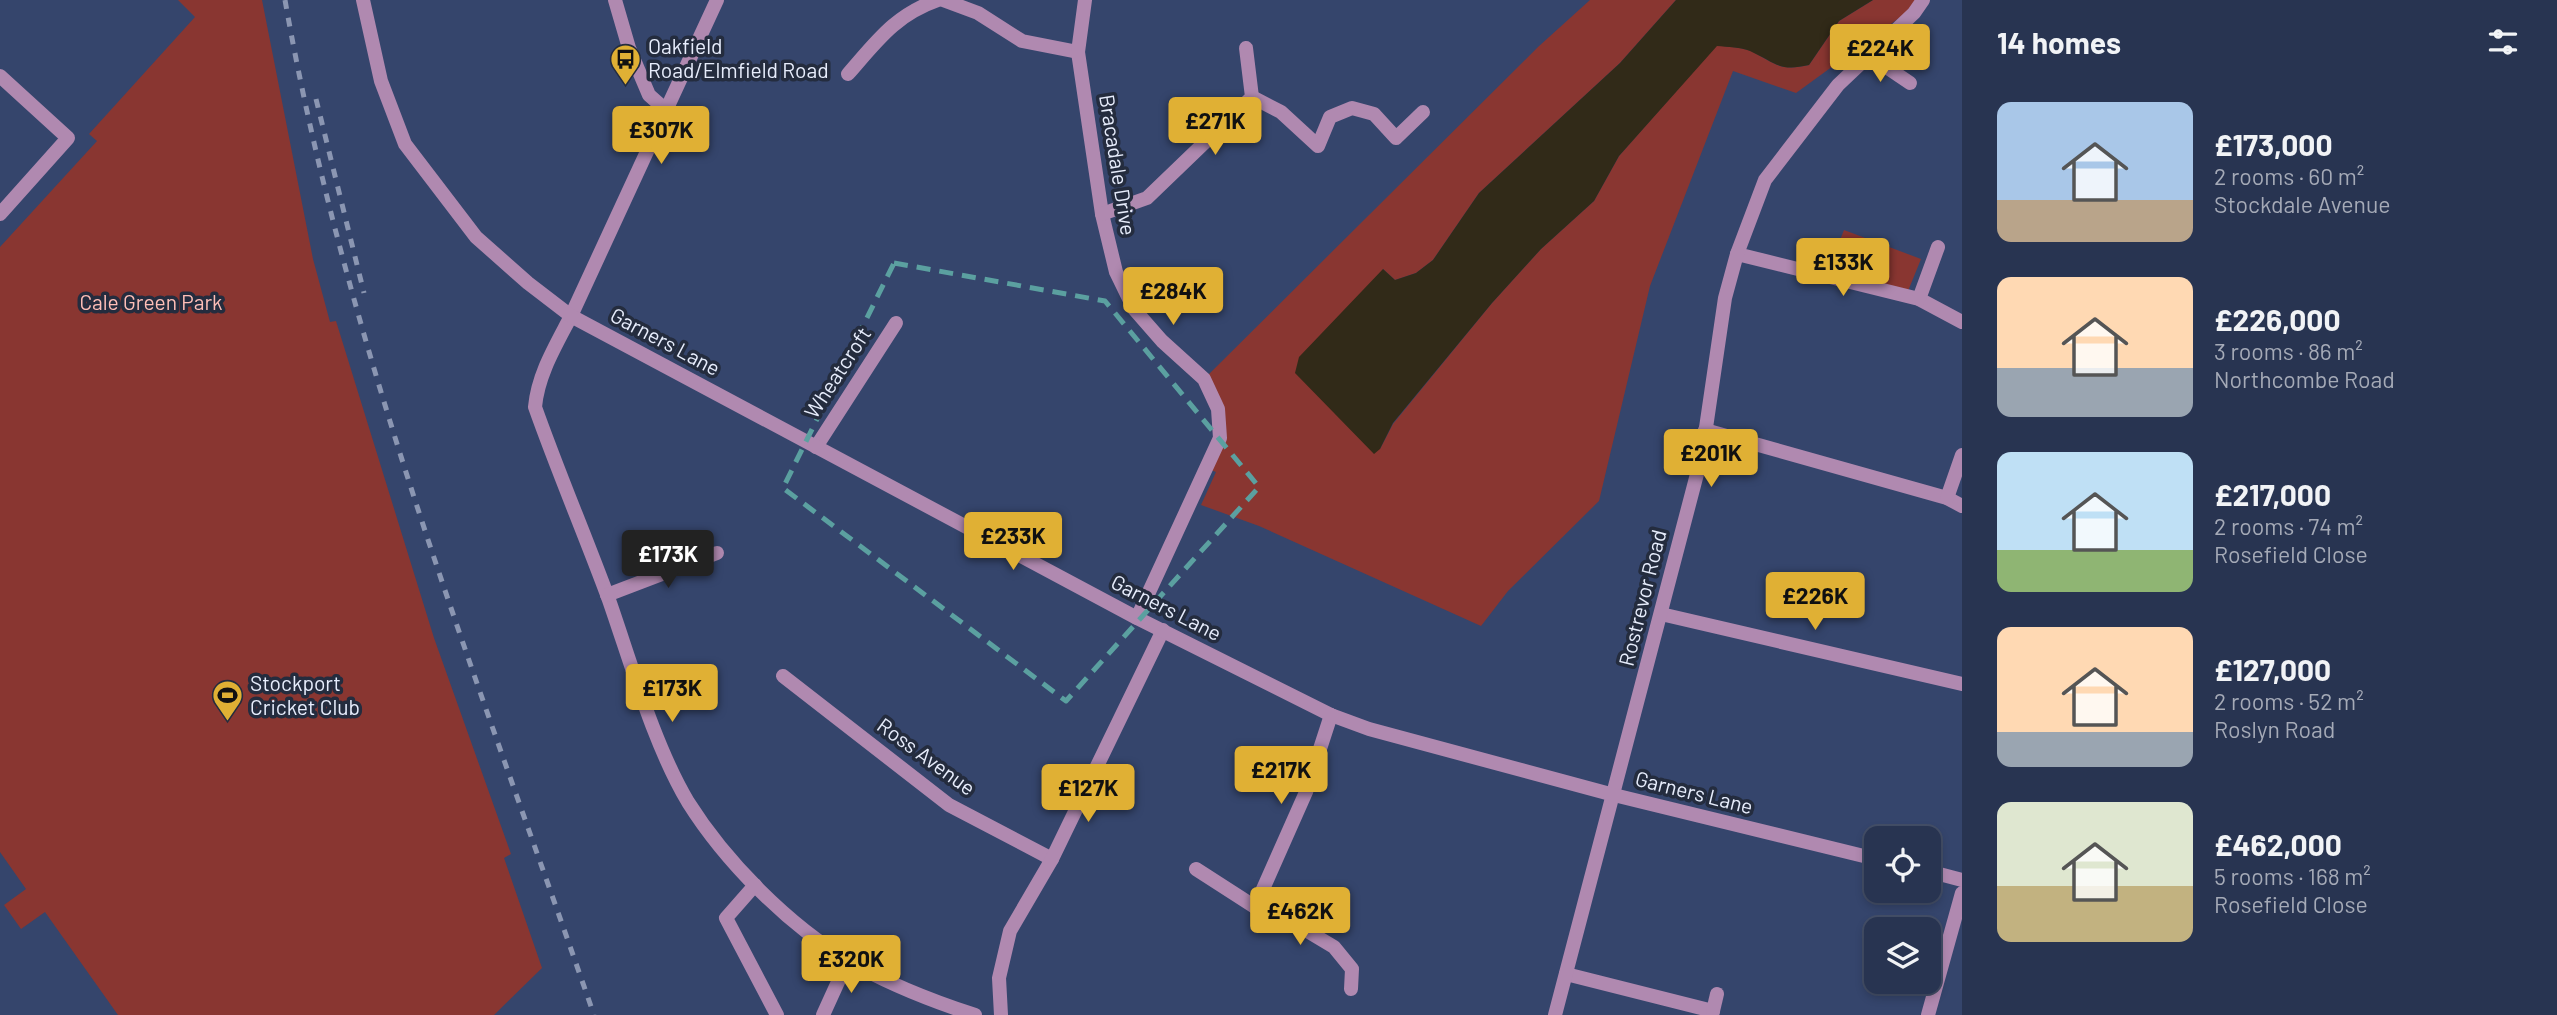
<!DOCTYPE html>
<html lang="en">
<head>
<meta charset="utf-8">
<style>
	:root { --surface:#283451; --page:#343f5b; --text:#f1f3f6; --muted:#a5aab7; --line:#444f68; --accent:#e0b034 }
	body { margin:0; font-family:Barlow,sans-serif; background:var(--page); color:var(--text); height:100vh; display:flex; flex-direction:column; font-size:26px; white-space:nowrap }
	* { box-sizing:border-box; margin:0 }
	p { font-size:23px; color:var(--muted) }
	.icon { flex:none; width:38px; height:38px; fill:none; stroke:currentColor; stroke-width:2; stroke-linecap:round; stroke-linejoin:round }
	.map { position:relative; flex:1; overflow:hidden }
	.sheet { display:flex; flex-direction:column; background:var(--surface); width:595px }
	.sheet>* { flex:none }
	.tools { position:absolute; left:1864px; top:826px; display:grid; gap:14px }
	.tools a { display:grid; place-items:center; width:77px; height:77px; border-radius:14px; background:var(--surface); box-shadow:0 4px 10px #0003,0 0 0 2px var(--line); font-size:35px }
	.price { position:absolute; translate:-50% -60px; padding:0 16px; border-radius:7px; background:var(--accent); color:#111; font-size:23px; line-height:46px; filter:drop-shadow(0 2px 4px #0008) }
	.price::after { content:''; position:absolute; left:50%; top:42px; width:21px; height:16px; margin-left:-10px; background:inherit; clip-path:polygon(0 0,100% 0,50% 100%) }
	.price.selected { background:#222; color:#fff }
	ul { padding:0; list-style:none }
	li { display:flex; align-items:center; gap:21px; height:175px; padding:0 35px }
	li span { display:grid; place-items:center; flex:none; width:196px; height:140px; border-radius:14px; color:#555 }
	li>.icon { margin-inline-start:auto }
	span .icon { width:84px; height:84px; fill:#fffc; stroke-width:1 }
	li b { font-size:30px }
	h2 { display:flex; justify-content:space-between; align-items:center; height:84px; padding:0 35px; font-size:30px }
	main { display:flex; flex:1; min-height:0 }
	.map>svg:first-child { display:block }
</style>
</head>
<body>
<main>
<div class="map">
<svg width="1962" height="1015" viewBox="0 0 1962 1015">
	<rect width="100%" height="100%" fill="#35456c"/>
	<g fill="#893631">
		<polygon points="178,0 262,0 313,259 330,322 336,321 434,638 511,854 504,858 542,968 494,1015 118,1015 45,912 21,929 4,905 26,889 0,852 0,247 97,141 89,134 195,17"/>
		<path d="M1590 0H1676L1620 63 1479 193 1433 260 1416 273 1395 280 1383 269 1380 449 1393 424 1492 303 1541 249 1594 201 1619 156 1717 45C1728 47 1741 47 1751 51 1775 63 1779 72 1809 65L1839 21 1873 0H1918L1910 10 1796 93 1733 71 1650 286 1599 501 1508 591 1481 626 1259 526 1201 505 1216 472 1206 468 1220 438 1204 379 1538 47Z"/>
		<polygon points="1844,230 1921,259 1908,291 1828,270"/>
	</g>
	<path fill="#312a18" d="M1676 0H1873L1839 21 1809 65C1779 72 1776 63 1750 51 1741 47 1727 47 1717 46L1619 156 1594 201 1541 249 1492 303 1393 423 1380 449 1374 454 1295 373 1299 357 1383 269 1395 280 1416 273 1433 260 1479 193 1620 63Z"/>
	<g fill="none" stroke-linecap="round" stroke-linejoin="round">
		<g stroke="#b089b0" stroke-width="14">
			<polyline points="615,0 629,48 649,95 667,111"/>
			<path d="M717 0 571 316C556 345 538 374 535 407 558 472 585 535 609 600 631 663 654 745 688 802 725 861 788 925 849 961 888 984 932 1001 975 1015"/>
			<polyline points="943,0 978,13 1022,41 1078,52"/>
			<polyline points="1085,0 1078,52 1102,214 1116,272 1134,309 1162,341 1204,379 1218,409 1220,438 1137,618"/>
			<polyline points="1870,56 1910,83"/>
			<path d="M848 74C877 41 895 15 938 0"/>
			<polyline points="0,76 68,138 0,214"/>
			<polyline points="1252,97 1281,112 1318,146 1330,117 1352,108 1374,114 1396,138 1423,112"/>
			<polyline points="1102,214 1147,198 1252,97 1246,48"/>
			<polyline points="1737,254 1919,299 1962,322"/>
			<polyline points="1919,299 1938,247"/>
			<polyline points="1705,430 1947,498 1962,506"/>
			<polyline points="816,447 896,323"/>
			<polyline points="1947,498 1962,455"/>
			<polyline points="607,595 717,553"/>
			<polyline points="1661,614 1962,684"/>
			<polyline points="783,676 949,805 1052,859"/>
			<polyline points="1196,869 1255,907 1309,932 1334,947 1352,969 1351,989"/>
			<polyline points="755,885 726,918 777,1015"/>
			<polyline points="1255,907 1306,792 1331,715"/>
			<polyline points="1566,974 1713,1011 1712,1015"/>
			<polyline points="1713,1011 1717,994"/>
			<polyline points="823,1015 848,960"/>
			<polyline points="1001,1015 999,978 1010,931 1052,859 1163,630"/>
			<polyline points="1555,1015 1702,455 1725,298 1737,254 1765,180 1838,85 1914,13 1923,0"/>
			<polyline points="1928,1015 1962,893"/>
		</g>
		<g stroke="#b089b0" stroke-width="14">
			<polyline points="363,0 381,81 405,144 476,237 528,283 571,316 1137,618 1331,715 1369,729 1614,795 1876,859"/>
			<polyline points="1928,871 1962,880"/>
		</g>
		<g stroke="#8b96b2" stroke-width="5" stroke-dasharray="9 9" stroke-linecap="butt">
			<path d="M285 0C346 347 479 683 594 1015"/>
			<polyline points="316,99 364,293"/>
		</g>
	</g>
	<path fill="none" stroke="#5ba0a0" stroke-width="5" stroke-dasharray="14 9" stroke-linejoin="round" d="M894 263 1105 301 1259 487 1066 701 783 488Z"/>
	<defs>
		<symbol id="bus-pin" viewBox="-11 -11 22 30"><path d="M0 17L-7.5 6A9.5 9.5 0 1 1 7.5 6Z" fill="#e0b034" stroke="#242c3e"/><path d="M-5-6H5V4H4V6H2V4H-2V6H-4V4H-5ZM-3.5-4V0h7V-4ZM-3.5 1.2v1.5H-2V1.2ZM2 1.2v1.5H3.5V1.2Z" fill="#111"/></symbol>
		<symbol id="stadium-pin" viewBox="-11 -11 22 30"><path d="M0 17L-7.5 6A9.5 9.5 0 1 1 7.5 6Z" fill="#e0b034" stroke="#242c3e"/><path d="M0-5a6.5 5 0 1 0 0 10a6.5 5 0 1 0 0-10ZM-3.5-1.8h7v3.6h-7Z" fill="#111"/></symbol>
	</defs>
	<g fill-rule="evenodd">
		<use href="#bus-pin" x="608" y="42" width="35" height="47"/>
		<use href="#stadium-pin" x="210" y="678" width="35" height="47"/>
	</g>
	<g text-anchor="middle" stroke-width="7" stroke-linejoin="round" paint-order="stroke">
		<g font-size="21" fill="#e7edfc" stroke="#242c3e" text-anchor="start">
			<text x="648" y="54">Oakfield<tspan x="648" dy="24">Road/Elmfield Road</tspan></text>
			<text x="250" y="691">Stockport<tspan x="250" dy="24">Cricket Club</tspan></text>
		</g>
		<g font-size="21" fill="#e7edfc" stroke="#242c3e">
			<text transform="translate(1117 165) rotate(81)" y="7">Bracadale Drive</text>
			<text transform="translate(665 342) rotate(28)" y="7">Garners Lane</text>
			<text transform="translate(838 373) rotate(-57)" y="7">Wheatcroft</text>
			<text transform="translate(1643 598) rotate(-76)" y="7">Rostrevor Road</text>
			<text transform="translate(1166 608) rotate(27)" y="7">Garners Lane</text>
			<text transform="translate(926 757) rotate(36)" y="7">Ross Avenue</text>
			<text transform="translate(1694 793) rotate(14)" y="7">Garners Lane</text>
		</g>
		<g font-size="21" fill="#febeb7" stroke="#242c3e">
			<text x="151" y="310">Cale Green Park</text>
		</g>
	</g>
</svg>
<div class="tools">
<a><svg class="icon" aria-label="locate" viewBox="0 0 24 24"><circle cx="12" cy="12" r="6"/><path d="M12 2v4M12 18v4M2 12h4M18 12h4"/></svg></a>
<a><svg class="icon" aria-label="layers" viewBox="0 0 24 24"><path d="M12 4l9 5-9 5-9-5zM3 14l9 5 9-5"/></svg></a>
</div>
<b class="price" style="left:1880px;top:84px">£224K</b>
<b class="price" style="left:1215px;top:157px">£271K</b>
<b class="price" style="left:661px;top:166px">£307K</b>
<b class="price" style="left:1843px;top:298px">£133K</b>
<b class="price" style="left:1173px;top:327px">£284K</b>
<b class="price" style="left:1711px;top:489px">£201K</b>
<b class="price" style="left:1013px;top:572px">£233K</b>
<b class="price selected" style="left:668px;top:590px">£173K</b>
<b class="price" style="left:1815px;top:632px">£226K</b>
<b class="price" style="left:672px;top:724px">£173K</b>
<b class="price" style="left:1281px;top:806px">£217K</b>
<b class="price" style="left:1088px;top:824px">£127K</b>
<b class="price" style="left:1300px;top:947px">£462K</b>
<b class="price" style="left:851px;top:995px">£320K</b>
</div>
<section class="sheet">
<h2>14 homes<svg class="icon" aria-label="filters" viewBox="0 0 24 24"><path d="M4 7h16M4 17h16"/><circle cx="9" cy="7" r="2"/><circle cx="15" cy="17" r="2"/></svg></h2>
<ul>
<li><span style="background:linear-gradient(#a9c7e8 70%,#b9a48a 0)"><svg class="icon" aria-label="home" viewBox="0 0 24 24"><path d="M3 11l9-7 9 7M6 9v11h12V9"/></svg></span><div><b>£173,000</b><p>2 rooms · 60 m²</p><p>Stockdale Avenue</p></div></li>
<li><span style="background:linear-gradient(#ffd9b3 65%,#9aa5b1 0)"><svg class="icon" aria-label="home" viewBox="0 0 24 24"><path d="M3 11l9-7 9 7M6 9v11h12V9"/></svg></span><div><b>£226,000</b><p>3 rooms · 86 m²</p><p>Northcombe Road</p></div></li>
<li><span style="background:linear-gradient(#bfe0f5 70%,#8fb573 0)"><svg class="icon" aria-label="home" viewBox="0 0 24 24"><path d="M3 11l9-7 9 7M6 9v11h12V9"/></svg></span><div><b>£217,000</b><p>2 rooms · 74 m²</p><p>Rosefield Close</p></div></li>
<li><span style="background:linear-gradient(#ffd9b3 75%,#9aa5b1 0)"><svg class="icon" aria-label="home" viewBox="0 0 24 24"><path d="M3 11l9-7 9 7M6 9v11h12V9"/></svg></span><div><b>£127,000</b><p>2 rooms · 52 m²</p><p>Roslyn Road</p></div></li>
<li><span style="background:linear-gradient(#dfe7d0 60%,#c2b280 0)"><svg class="icon" aria-label="home" viewBox="0 0 24 24"><path d="M3 11l9-7 9 7M6 9v11h12V9"/></svg></span><div><b>£462,000</b><p>5 rooms · 168 m²</p><p>Rosefield Close</p></div></li>
</ul>
</section>
</main>
</body>
</html>
